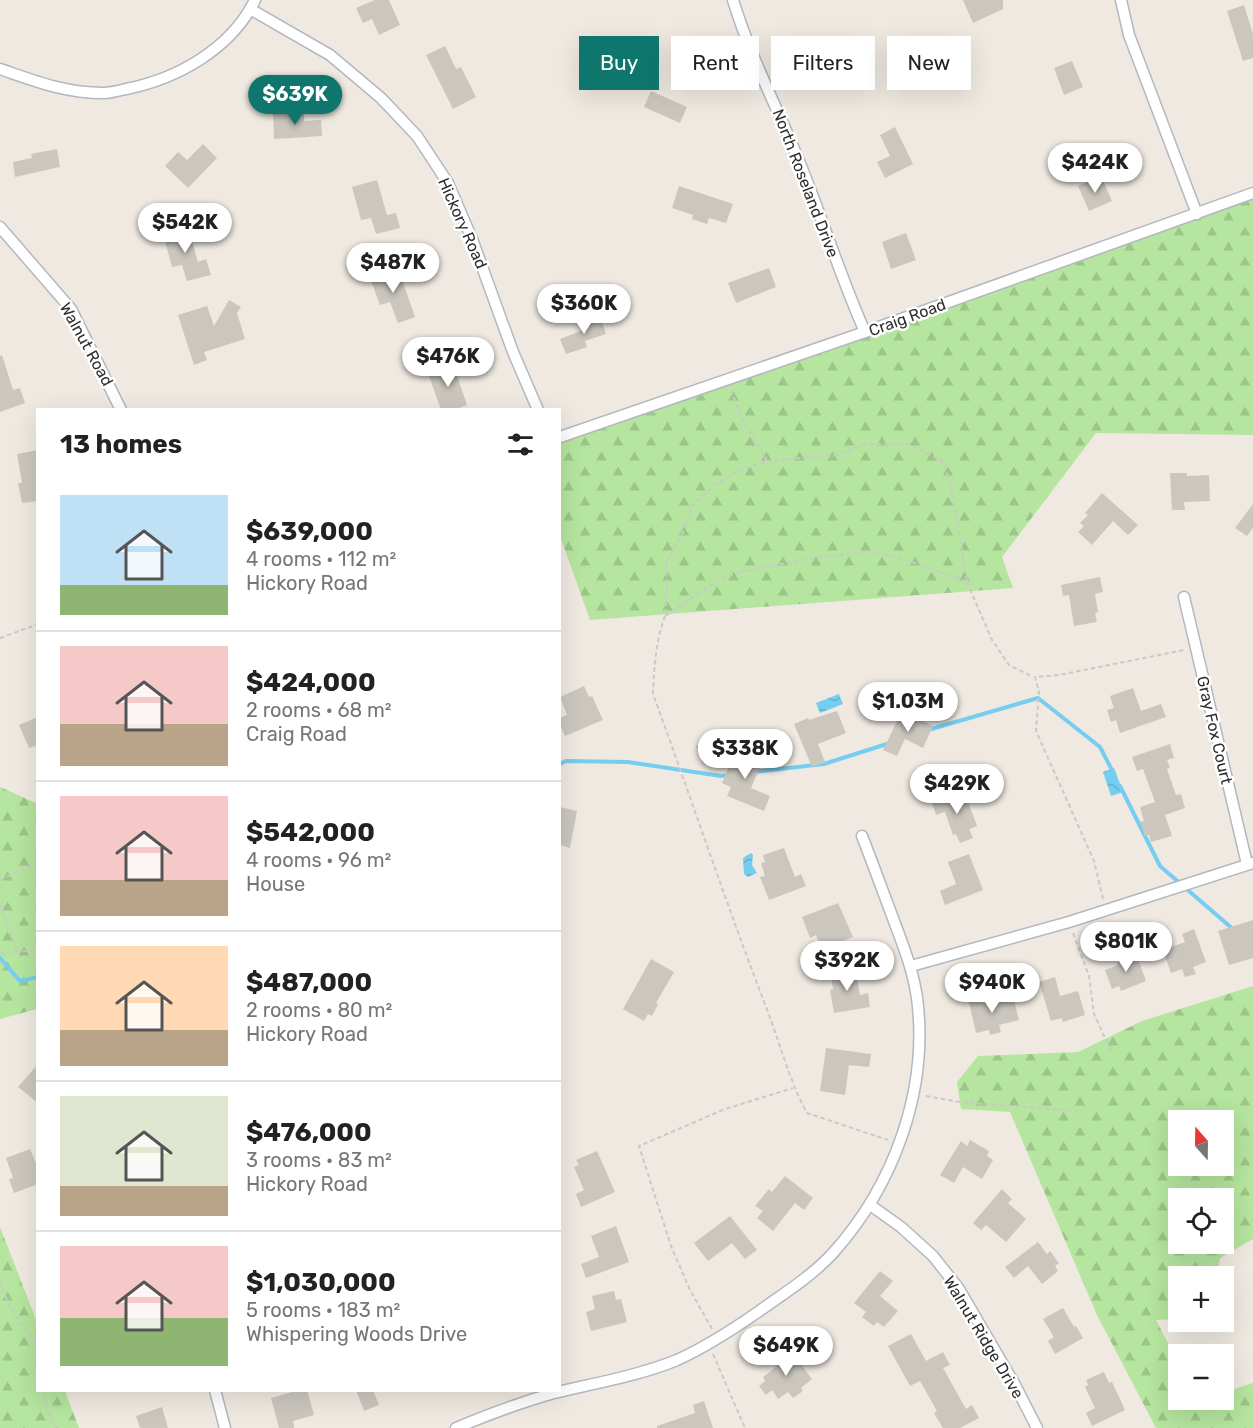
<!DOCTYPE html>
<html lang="en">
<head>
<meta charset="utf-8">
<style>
	:root { --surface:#fff; --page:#f2f2f2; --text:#222; --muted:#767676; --line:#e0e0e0; --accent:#0f766e }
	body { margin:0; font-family:Rubik,sans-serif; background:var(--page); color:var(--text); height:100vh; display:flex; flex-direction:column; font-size:22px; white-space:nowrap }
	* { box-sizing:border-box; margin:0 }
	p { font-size:20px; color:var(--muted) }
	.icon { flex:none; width:33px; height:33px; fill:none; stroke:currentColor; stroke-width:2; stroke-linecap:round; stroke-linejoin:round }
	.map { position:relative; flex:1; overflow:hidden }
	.drawer { position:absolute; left:36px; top:408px; width:525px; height:984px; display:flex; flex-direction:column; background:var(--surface); border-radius:0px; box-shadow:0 6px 24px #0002 }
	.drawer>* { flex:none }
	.hud { position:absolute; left:579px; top:36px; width:570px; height:54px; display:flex; gap:12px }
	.needle { width:39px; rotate:340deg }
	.buttons { position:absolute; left:1168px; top:1110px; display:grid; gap:12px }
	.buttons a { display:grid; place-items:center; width:66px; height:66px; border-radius:0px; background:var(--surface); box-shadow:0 6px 24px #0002; font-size:30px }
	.price { position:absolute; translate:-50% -51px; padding:0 14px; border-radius:21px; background:#fff; color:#222; font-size:20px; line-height:39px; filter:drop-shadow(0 2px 3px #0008) }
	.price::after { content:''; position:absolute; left:50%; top:36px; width:18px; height:14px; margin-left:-9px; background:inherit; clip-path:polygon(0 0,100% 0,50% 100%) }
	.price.on { background:var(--accent); color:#fff }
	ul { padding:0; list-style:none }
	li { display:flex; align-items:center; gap:18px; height:150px; padding:0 24px }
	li+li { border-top:2px solid var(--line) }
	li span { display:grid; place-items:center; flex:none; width:168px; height:120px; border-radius:0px; color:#555 }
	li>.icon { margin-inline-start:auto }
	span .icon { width:72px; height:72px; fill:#fffc; stroke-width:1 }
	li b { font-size:26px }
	h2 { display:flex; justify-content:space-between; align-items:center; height:72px; padding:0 24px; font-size:26px }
	.tag { padding:0 21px; border-radius:0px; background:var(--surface); box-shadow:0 6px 24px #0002; font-size:21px; line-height:54px }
	.tag.on { background:var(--accent); color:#fff }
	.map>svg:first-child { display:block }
</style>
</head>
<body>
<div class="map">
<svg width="1253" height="1428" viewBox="0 0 1253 1428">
	<defs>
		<pattern id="forest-firs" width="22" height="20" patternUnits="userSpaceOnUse" patternTransform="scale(1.5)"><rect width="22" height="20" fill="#b5e59e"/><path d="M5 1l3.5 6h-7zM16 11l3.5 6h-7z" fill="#9cc588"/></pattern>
		<pattern id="water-waves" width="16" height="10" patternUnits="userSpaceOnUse" patternTransform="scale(1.5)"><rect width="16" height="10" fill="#75cdf0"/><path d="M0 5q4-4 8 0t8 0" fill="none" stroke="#66b0ce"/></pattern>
	</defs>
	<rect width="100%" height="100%" fill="#efe9e1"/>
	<g fill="url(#forest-firs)" fill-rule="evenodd">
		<polygon points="1253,193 1253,435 1096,433 1002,557 1013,588 590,620 560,536 560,437"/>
		<polygon points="0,787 38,804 37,1009 0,1019"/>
		<path d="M1253 986V1239L1220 1258 1217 1276H1179V1319L1156 1320 1179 1364V1400H1224V1392L1253 1383V1428H1156L1097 1315 1010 1112 961 1109 957 1082 978 1056 1078 1052 1142 1021ZM1179 1120H1224V1166H1179ZM1224 1198V1244H1179V1198Z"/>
		<polygon points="0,1227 37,1322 38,1390 65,1391 79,1428 0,1428"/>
	</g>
	<g fill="url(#water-waves)">
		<polygon points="839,694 843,704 820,713 816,703"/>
		<polygon points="1114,768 1123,792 1111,796 1103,772"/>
		<polygon points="751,853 753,855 752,865 757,873 748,877 744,874 743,858"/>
	</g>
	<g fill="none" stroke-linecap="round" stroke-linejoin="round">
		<g stroke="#75cdf0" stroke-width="4">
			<polyline points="928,730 1038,698 1100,747 1114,774"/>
			<polyline points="560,764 566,761 628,762 721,776 729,775"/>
			<polyline points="754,772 824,764 890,743"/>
			<polyline points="1120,786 1160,866 1234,930"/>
			<polyline points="0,958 20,981 38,977"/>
		</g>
	</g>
	<g fill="#cbc7bf">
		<polygon points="375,0 389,0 400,25 379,35 372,19 363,23 356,8"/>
		<polygon points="963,0 1003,0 1003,9 973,23"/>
		<polygon points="1244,5 1253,34 1253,58 1243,61 1227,11"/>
		<polygon points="849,36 868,82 854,88 835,42"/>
		<polygon points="445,46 456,69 461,67 476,97 453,109 426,55"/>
		<polygon points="1072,61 1083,87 1064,95 1054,68"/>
		<polygon points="651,91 687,107 680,123 644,107"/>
		<polygon points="304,110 304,121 321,120 322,136 274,139 273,112"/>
		<polygon points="895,127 913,164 885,178 877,162 890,156 880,135"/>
		<polygon points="203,144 217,158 188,188 165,166 178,152 187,160"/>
		<polygon points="57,149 60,167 15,177 13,162 32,158 31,154"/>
		<polygon points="1101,176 1112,201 1089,211 1078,186"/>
		<polygon points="377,180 387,215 396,213 400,228 376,234 371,218 361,220 352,187"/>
		<polygon points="679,186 733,204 726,223 709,218 707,224 692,219 693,215 672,208"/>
		<polygon points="188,227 198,262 206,259 211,275 187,281 182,265 172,267 163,234"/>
		<polygon points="906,233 916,260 891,269 882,242"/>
		<polygon points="398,268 415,317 398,323 390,302 380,305 370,278"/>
		<polygon points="769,268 776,287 736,303 728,283"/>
		<polygon points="229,300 241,307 237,313 245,339 204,352 207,360 194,365 178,315 207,306 214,326"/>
		<polygon points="600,316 606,334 585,341 587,347 566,354 560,339 583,330 581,323"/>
		<polygon points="2,355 13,390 20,388 25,403 0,412 0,356"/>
		<polygon points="453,364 467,405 454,410 441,410 428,373"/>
		<polygon points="38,450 38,501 22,503 18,483 22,483 17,454"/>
		<polygon points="1170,473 1187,473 1187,476 1209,475 1210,501 1184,502 1185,510 1172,510"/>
		<polygon points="1102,493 1138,525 1128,535 1113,521 1092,545 1078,532 1084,526 1080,523 1088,515 1085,513"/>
		<polygon points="1253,504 1253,528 1247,536 1235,528"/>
		<polygon points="1100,577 1103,592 1095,594 1098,612 1095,613 1097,622 1074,626 1069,595 1063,596 1061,585"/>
		<polygon points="584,686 589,697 592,696 603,720 565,736 560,725 560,718 567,715 560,697"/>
		<polygon points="1133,688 1141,711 1161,704 1166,717 1120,733 1116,720 1111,722 1107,710 1114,708 1110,696"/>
		<polygon points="837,711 846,733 818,744 825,762 812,767 794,724 808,718 809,720"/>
		<polygon points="902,711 933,726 923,748 905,739 897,756 883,750"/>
		<polygon points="38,717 38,745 29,748 19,725"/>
		<polygon points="727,735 733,753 703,764 696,746"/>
		<polygon points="1170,744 1174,758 1167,760 1170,767 1167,769 1176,795 1181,794 1185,808 1165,815 1172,836 1151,842 1149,835 1145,836 1140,822 1144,821 1140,807 1155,802 1143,769 1137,771 1132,757"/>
		<polygon points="736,749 763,760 751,788 770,796 764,811 727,796 731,787 722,783"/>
		<polygon points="964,791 977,826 969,829 973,838 960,843 956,834 953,835 945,812 936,815 932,803"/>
		<polygon points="560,807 577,811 570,848 560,845"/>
		<polygon points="784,848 795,877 801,874 806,886 769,900 760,877 765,876 761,863 765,862 763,855"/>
		<polygon points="969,854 983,890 945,905 940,891 956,884 948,862"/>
		<polygon points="838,903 853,937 821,949 816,935 810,938 802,917"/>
		<polygon points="1253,920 1253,958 1229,965 1218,931"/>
		<polygon points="1194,929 1206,962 1193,967 1196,974 1185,977 1182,969 1171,973 1163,950 1185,942 1182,934"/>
		<polygon points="1135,951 1146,981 1121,991 1119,986 1112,989 1105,970 1118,965 1117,963 1126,959 1125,955"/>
		<polygon points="651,959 674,972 656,1003 658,1004 652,1016 648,1014 644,1021 623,1009"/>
		<polygon points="855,967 860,995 868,993 870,1007 834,1013 830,990 833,989 831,976 834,975 833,971"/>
		<polygon points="1055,977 1060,996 1078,991 1085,1015 1063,1022 1062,1018 1051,1021 1039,982"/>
		<polygon points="982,995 983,1003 1013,996 1019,1020 999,1025 1001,1032 990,1035 989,1030 976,1033 968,998"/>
		<polygon points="826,1048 871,1054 869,1067 849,1065 845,1095 820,1091"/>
		<polygon points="38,1064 38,1103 18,1087"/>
		<polygon points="970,1140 989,1151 987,1156 993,1160 982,1179 963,1167 954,1183 940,1175 961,1141 967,1146"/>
		<polygon points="30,1149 38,1168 38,1184 14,1193 9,1179 13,1178 6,1158"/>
		<polygon points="597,1151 615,1192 581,1207 576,1194 584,1190 574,1167 579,1165 576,1160"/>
		<polygon points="785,1176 813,1198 804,1210 795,1203 773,1231 757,1218 763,1211 755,1206 769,1189 772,1192"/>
		<polygon points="1002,1189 1012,1199 1008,1203 1026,1219 1006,1242 986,1225 981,1230 973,1223"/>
		<polygon points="730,1216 757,1250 745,1259 732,1243 708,1261 694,1243"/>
		<polygon points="616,1226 629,1262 586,1278 581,1264 599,1257 591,1236"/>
		<polygon points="1038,1242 1047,1254 1050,1251 1059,1263 1055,1266 1058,1271 1042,1284 1028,1266 1014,1278 1005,1267"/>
		<polygon points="880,1271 893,1281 880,1296 898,1311 884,1327 877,1322 874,1326 862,1317 866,1312 854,1303"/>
		<polygon points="614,1291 616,1300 621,1299 627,1322 591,1331 586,1312 595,1309 592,1296"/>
		<polygon points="1063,1308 1074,1327 1076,1326 1083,1338 1055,1354 1048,1341 1054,1337 1043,1319"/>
		<polygon points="911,1334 926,1361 943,1352 950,1365 943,1368 966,1409 972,1405 979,1418 960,1428 943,1428 934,1413 937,1411 920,1381 910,1386 888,1346"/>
		<polygon points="789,1349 812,1379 801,1388 803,1391 793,1398 788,1392 778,1399 772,1390 766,1395 759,1386 765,1381 763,1377 781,1363 777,1358"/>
		<polygon points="1104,1372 1109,1383 1112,1382 1125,1410 1092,1426 1086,1413 1095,1408 1085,1387 1088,1385 1086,1380"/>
		<polygon points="299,1390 307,1390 314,1415 293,1421 294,1428 279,1428 271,1398"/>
		<polygon points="356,1390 373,1390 379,1405 364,1411"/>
		<polygon points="704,1401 713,1428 657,1428 657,1426 695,1413 693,1405"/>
		<polygon points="162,1407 168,1428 140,1428 136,1416"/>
	</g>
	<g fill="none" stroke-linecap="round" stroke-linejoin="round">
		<defs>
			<g id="street">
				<path d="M733 0C750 56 777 107 799 161 822 217 840 276 865 332"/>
				<polyline points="1121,0 1129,35 1197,214"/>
				<polyline points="250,9 330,55 381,98 417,136 448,183 472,239 513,352 538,410"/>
				<path d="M0 69C35 81 65 93 103 93 110 93 118 91 126 89 177 79 231 49 255 0"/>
				<polyline points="0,227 71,309 121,410"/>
				<polyline points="560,437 865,332 1253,193"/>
				<polyline points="1184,597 1247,864"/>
				<polyline points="911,966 1069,922 1253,863"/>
				<polyline points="870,1205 901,1227 933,1256 959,1289 1015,1385 1037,1428"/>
				<polyline points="215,1390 225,1428"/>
				<path d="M456 1428C487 1415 522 1402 554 1393 595 1383 638 1376 677 1360 706 1347 732 1330 758 1312 783 1294 812 1276 833 1253 894 1185 929 1090 917 998 913 970 904 948 894 921 883 892 873 864 862 836"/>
			</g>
		</defs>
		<use href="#street" stroke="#b4b7c1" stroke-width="13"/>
		<g stroke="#c9c9c9" stroke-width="2" stroke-dasharray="4.5 3" stroke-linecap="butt">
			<polyline points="731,390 741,417 767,461 738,471 713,486 693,505 683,532 666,563 667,590 665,616 720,579 745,571 808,559 871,551 898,557 967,582 951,484 942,461 909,444 866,444 836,455 767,461"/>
			<polyline points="967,582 992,640 1009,665 1033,677"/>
			<path d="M665 616C656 641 654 667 653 694 691 798 726 903 766 1007 780 1043 789 1080 807 1113L888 1140"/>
			<polyline points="0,638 38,624"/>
			<polyline points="0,880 38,863"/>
			<polyline points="1103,899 1094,861 1036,731 1039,692 1035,677 1059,675 1184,650"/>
			<polyline points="0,903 17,951"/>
			<polyline points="1073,933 1089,976 1094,1014 1111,1051"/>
			<polyline points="0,953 38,950"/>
			<polyline points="926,1096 959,1102 1077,1111"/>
			<path d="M0 1282C4 1294 9 1306 16 1317 26 1330 32 1334 38 1349"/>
			<polyline points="712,1329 690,1290 671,1246 639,1146 725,1109 793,1088"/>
			<polyline points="713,1354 745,1428"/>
			<polyline points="42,1390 45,1403 56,1428"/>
		</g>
		<use href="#street" stroke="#fff" stroke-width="10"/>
	</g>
	<g text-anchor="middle" stroke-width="5" stroke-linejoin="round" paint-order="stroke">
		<g font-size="16" fill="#2e2e2e" stroke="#fff">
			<text transform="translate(806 183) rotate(69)" y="6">North Roseland Drive</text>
			<text transform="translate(463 223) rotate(66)" y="6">Hickory Road</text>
			<text transform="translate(907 317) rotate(-20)" y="6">Craig Road</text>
			<text transform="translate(87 344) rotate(61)" y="6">Walnut Road</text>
			<text transform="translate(1215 730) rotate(77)" y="6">Gray Fox Court</text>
			<text transform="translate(984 1337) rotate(59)" y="6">Walnut Ridge Drive</text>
		</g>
	</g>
</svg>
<div class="buttons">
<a><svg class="needle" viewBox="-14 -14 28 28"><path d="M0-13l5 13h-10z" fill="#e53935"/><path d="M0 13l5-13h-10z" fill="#767676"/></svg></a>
<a><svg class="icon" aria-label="locate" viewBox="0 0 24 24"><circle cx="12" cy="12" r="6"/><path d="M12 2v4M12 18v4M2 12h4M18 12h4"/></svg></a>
<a>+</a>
<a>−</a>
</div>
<b class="price on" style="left:295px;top:126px">$639K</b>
<b class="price" style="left:1095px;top:194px">$424K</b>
<b class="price" style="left:185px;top:254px">$542K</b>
<b class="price" style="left:393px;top:294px">$487K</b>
<b class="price" style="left:584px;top:335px">$360K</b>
<b class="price" style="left:448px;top:388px">$476K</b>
<b class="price" style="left:908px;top:733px">$1.03M</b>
<b class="price" style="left:745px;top:780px">$338K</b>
<b class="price" style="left:957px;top:815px">$429K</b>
<b class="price" style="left:1126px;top:973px">$801K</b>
<b class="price" style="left:847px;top:992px">$392K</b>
<b class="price" style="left:992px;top:1014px">$940K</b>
<b class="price" style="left:786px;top:1377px">$649K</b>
<div class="hud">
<a class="tag on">Buy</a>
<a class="tag">Rent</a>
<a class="tag">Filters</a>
<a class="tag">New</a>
</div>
<section class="drawer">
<h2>13 homes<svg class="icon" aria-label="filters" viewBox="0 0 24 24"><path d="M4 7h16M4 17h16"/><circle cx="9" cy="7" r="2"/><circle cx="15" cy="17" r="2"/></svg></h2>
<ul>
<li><span style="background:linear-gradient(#bfe0f5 75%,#8fb573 0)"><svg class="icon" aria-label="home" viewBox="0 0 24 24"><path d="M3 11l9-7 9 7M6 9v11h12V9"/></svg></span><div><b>$639,000</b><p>4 rooms · 112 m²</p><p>Hickory Road</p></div></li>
<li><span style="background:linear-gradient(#f6c9c9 65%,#b9a48a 0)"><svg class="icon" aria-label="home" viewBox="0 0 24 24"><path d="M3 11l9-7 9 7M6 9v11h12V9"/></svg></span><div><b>$424,000</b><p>2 rooms · 68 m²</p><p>Craig Road</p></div></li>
<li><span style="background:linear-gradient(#f6c9c9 70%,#b9a48a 0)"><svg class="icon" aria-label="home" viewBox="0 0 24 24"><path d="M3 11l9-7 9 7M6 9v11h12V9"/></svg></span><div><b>$542,000</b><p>4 rooms · 96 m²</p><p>House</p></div></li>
<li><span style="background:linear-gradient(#ffd9b3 70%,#b9a48a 0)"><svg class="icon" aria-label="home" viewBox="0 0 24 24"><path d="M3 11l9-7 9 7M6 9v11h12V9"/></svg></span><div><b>$487,000</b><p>2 rooms · 80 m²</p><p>Hickory Road</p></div></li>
<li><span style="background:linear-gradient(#dfe7d0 75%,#b9a48a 0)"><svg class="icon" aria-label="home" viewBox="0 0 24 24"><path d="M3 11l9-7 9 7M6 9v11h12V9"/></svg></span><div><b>$476,000</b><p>3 rooms · 83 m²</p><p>Hickory Road</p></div></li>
<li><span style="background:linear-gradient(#f6c9c9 60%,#8fb573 0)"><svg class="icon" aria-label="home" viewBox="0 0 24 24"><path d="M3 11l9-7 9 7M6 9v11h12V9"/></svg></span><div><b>$1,030,000</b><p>5 rooms · 183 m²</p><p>Whispering Woods Drive</p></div></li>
</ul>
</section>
</div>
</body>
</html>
